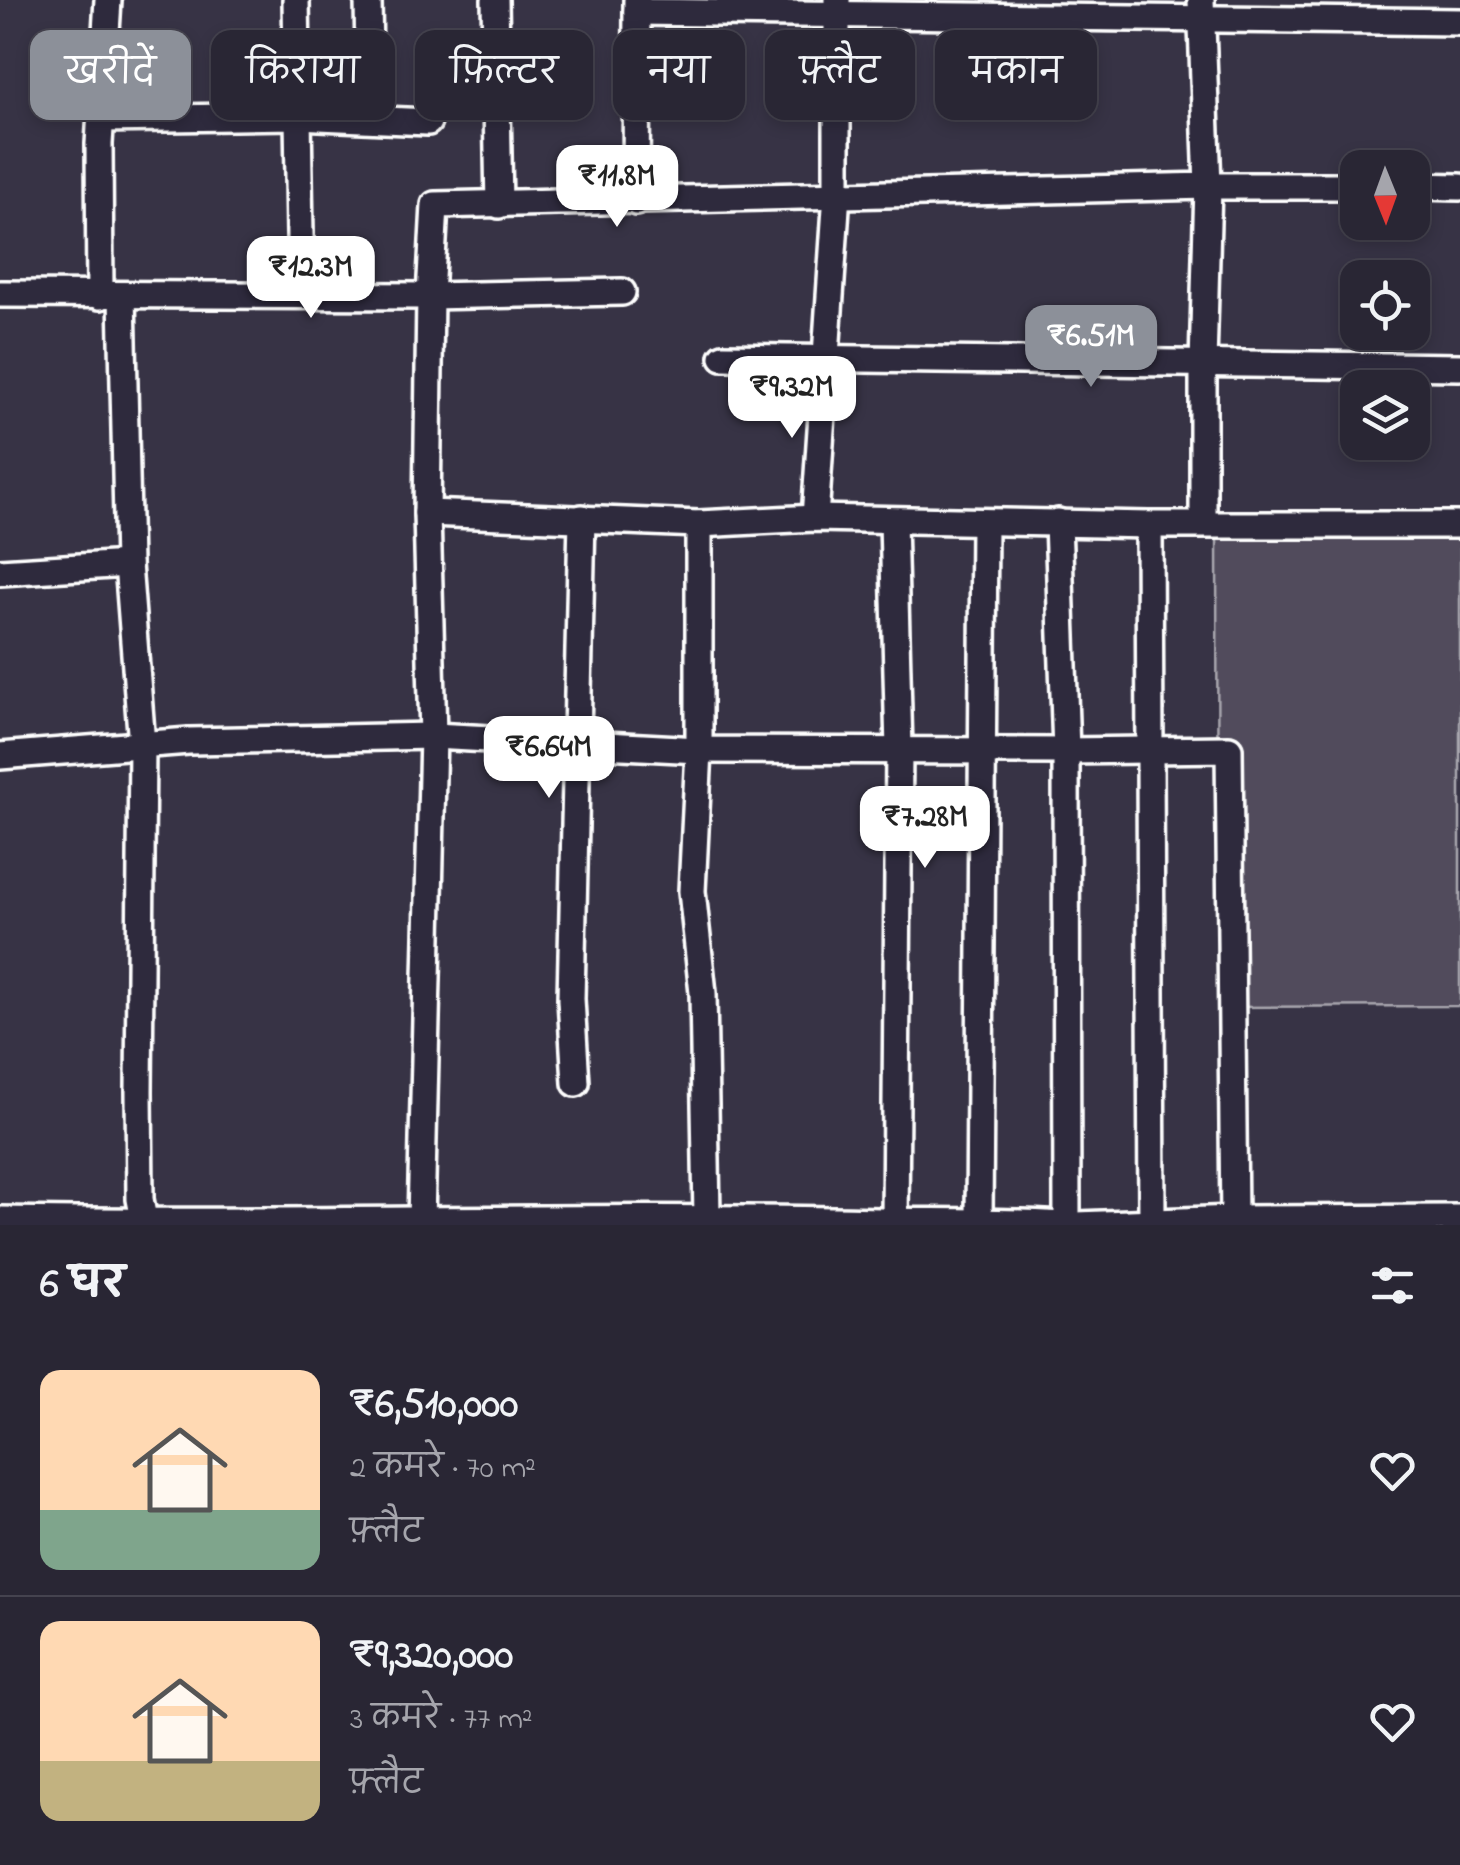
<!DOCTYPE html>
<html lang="hi">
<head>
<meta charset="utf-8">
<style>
	:root { --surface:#292634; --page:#312e3c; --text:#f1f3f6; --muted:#a5a5ac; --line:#45434f; --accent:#8c9099 }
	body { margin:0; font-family:"Indie Flower","Playpen Sans Deva",sans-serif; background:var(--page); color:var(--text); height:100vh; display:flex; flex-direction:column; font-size:38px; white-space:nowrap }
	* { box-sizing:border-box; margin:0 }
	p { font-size:32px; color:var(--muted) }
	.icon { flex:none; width:55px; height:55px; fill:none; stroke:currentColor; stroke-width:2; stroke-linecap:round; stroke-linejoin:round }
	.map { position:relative; height:1225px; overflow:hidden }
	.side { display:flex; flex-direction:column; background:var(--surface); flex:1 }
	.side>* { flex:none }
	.banner { position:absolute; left:30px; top:30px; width:1400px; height:90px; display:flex; gap:20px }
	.needle { width:65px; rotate:179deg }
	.controls { position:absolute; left:1340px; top:150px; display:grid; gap:20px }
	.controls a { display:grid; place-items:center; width:90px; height:90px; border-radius:20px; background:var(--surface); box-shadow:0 5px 15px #0003,0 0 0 2px var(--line); font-size:50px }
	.price { position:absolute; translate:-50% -85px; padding:0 22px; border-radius:20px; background:#fff; color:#222; font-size:32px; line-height:65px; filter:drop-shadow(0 2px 5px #0008) }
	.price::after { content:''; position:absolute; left:50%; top:60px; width:30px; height:22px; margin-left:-15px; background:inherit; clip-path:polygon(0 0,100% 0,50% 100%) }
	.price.active { background:var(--accent); color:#fff }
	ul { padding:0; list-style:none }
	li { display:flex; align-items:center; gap:30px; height:250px; padding:0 40px }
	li+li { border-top:2px solid var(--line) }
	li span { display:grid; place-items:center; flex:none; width:280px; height:200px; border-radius:20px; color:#555 }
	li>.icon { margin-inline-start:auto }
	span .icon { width:120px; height:120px; fill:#fffc; stroke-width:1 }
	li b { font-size:42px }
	h2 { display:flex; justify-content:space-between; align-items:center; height:120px; padding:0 40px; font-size:42px }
	.chip { padding:0 35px; border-radius:20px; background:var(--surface); box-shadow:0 5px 15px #0003,0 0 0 2px var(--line); font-size:35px; line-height:90px }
	.chip.active { background:var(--accent); color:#fff }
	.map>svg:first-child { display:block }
</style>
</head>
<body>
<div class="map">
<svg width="1460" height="1225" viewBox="0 0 1460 1225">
	<rect width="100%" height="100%" fill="#373345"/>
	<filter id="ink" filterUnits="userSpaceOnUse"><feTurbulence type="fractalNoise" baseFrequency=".01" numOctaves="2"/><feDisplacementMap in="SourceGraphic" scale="20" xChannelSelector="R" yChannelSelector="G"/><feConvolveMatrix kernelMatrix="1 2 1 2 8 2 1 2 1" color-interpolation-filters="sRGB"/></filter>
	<g filter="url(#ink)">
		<polygon fill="#514c5c" stroke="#a8a6ae" stroke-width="2.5" points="1217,513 1460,513 1460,1006 1218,1007"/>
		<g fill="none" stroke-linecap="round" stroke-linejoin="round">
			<defs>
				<g id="street">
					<polyline points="296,0 301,294"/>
					<polyline points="368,0 370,118"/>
					<polyline points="495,0 499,205"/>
					<polyline points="637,12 1460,22"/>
					<polyline points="101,119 298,116 428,122"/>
					<polyline points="1412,186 1460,187"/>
					<polyline points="636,202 637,0"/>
					<polyline points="0,294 430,296 622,292"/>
					<polyline points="100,296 99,144 108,0"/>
					<polyline points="122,296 128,564 142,745 139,1091 140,1199 145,1225"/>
					<polyline points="723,357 1460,367"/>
					<polyline points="427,513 699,524 815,518 1149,525 1460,525"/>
					<polyline points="815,518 837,193 837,0"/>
					<polyline points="893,521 899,750 895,1221"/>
					<polyline points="1058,522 1066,751 1067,1225"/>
					<polyline points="699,524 699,750 692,891 703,993 707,1216"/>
					<polyline points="1203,524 1203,364 1208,186 1358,186"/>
					<polyline points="1149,525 1152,1222"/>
					<polyline points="0,572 128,564"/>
					<polyline points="0,756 189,741 433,736 699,750 1066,751 1229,749 1234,1219"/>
					<polyline points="576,1083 571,999 582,518"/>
					<path d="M0 1220C294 1225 587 1214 880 1221 941 1222 1002 1221 1062 1225"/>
					<polyline points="421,1220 433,736 427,513 430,296 435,205 1208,186 1201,0"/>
					<polyline points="979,1220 984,522"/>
					<polyline points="1077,1225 1234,1219 1460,1218"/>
				</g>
			</defs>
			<use href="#street" stroke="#fff" stroke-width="32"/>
			<use href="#street" stroke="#2f2a3d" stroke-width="25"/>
		</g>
	</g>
</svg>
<div class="controls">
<a><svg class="needle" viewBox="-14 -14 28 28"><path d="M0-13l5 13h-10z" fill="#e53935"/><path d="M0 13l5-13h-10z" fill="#a5a5ac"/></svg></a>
<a><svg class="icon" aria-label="locate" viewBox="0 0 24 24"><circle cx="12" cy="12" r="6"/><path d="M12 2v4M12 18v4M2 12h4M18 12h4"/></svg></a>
<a><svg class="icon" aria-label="layers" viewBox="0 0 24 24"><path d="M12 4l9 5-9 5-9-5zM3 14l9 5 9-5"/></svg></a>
</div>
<b class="price" style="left:617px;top:230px">₹11.8M</b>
<b class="price" style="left:311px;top:321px">₹12.3M</b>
<b class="price active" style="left:1091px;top:390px">₹6.51M</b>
<b class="price" style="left:792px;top:441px">₹9.32M</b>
<b class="price" style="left:549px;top:801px">₹6.64M</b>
<b class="price" style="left:925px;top:871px">₹7.28M</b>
<div class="banner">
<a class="chip active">खरीदें</a>
<a class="chip">किराया</a>
<a class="chip">फ़िल्टर</a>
<a class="chip">नया</a>
<a class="chip">फ़्लैट</a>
<a class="chip">मकान</a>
</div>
</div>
<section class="side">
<h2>6 घर<svg class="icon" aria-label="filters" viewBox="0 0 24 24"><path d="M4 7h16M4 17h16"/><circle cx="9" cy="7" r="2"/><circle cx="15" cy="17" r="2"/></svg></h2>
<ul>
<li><span style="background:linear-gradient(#ffd9b3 70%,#7fa58c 0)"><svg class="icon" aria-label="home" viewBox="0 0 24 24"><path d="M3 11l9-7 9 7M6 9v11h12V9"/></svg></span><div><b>₹6,510,000</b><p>2 कमरे · 70 m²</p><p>फ़्लैट</p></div><svg class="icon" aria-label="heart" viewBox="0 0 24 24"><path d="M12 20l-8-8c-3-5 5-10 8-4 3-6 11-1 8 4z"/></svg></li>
<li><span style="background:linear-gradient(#ffd9b3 70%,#c2b280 0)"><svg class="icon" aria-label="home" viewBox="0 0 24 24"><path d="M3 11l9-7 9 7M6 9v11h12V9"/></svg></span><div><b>₹9,320,000</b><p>3 कमरे · 77 m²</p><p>फ़्लैट</p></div><svg class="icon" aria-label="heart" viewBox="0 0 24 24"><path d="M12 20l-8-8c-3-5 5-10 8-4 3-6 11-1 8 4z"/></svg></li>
</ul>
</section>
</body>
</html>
